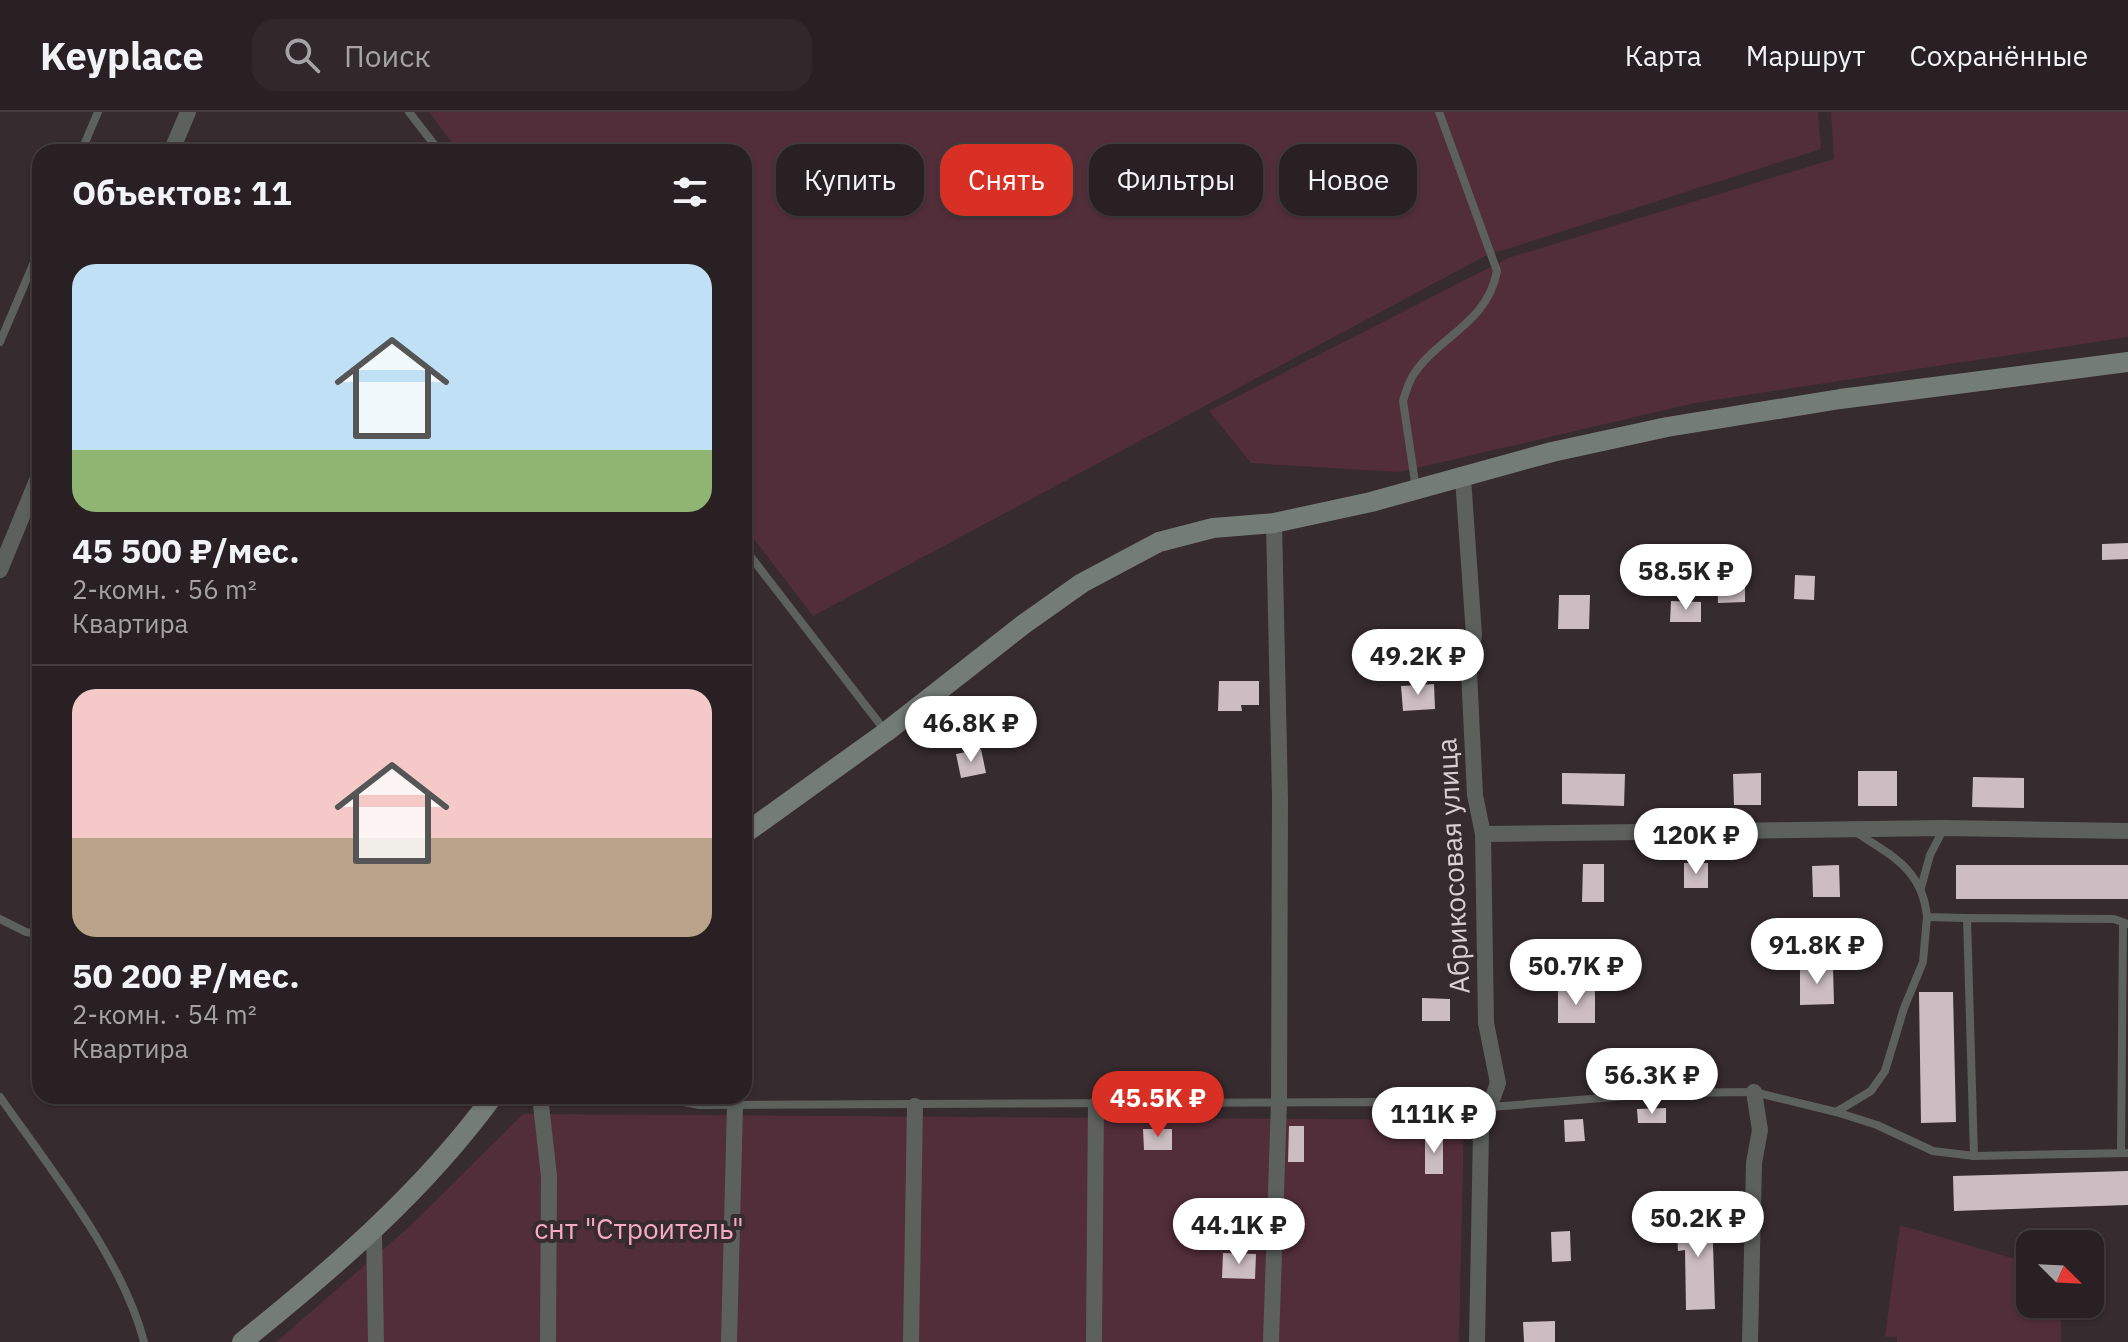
<!DOCTYPE html>
<html lang="ru">
<head>
<meta charset="utf-8">
<style>
	:root { --surface:#282022; --page:#30282a; --text:#f1f3f6; --muted:#a5a3a5; --line:#443e40; --accent:#d93025 }
	body { margin:0; font-family:"IBM Plex Sans",sans-serif; background:var(--page); color:var(--text); height:100vh; display:flex; flex-direction:column; font-size:30px; white-space:nowrap }
	* { box-sizing:border-box; margin:0 }
	p { font-size:26px; color:var(--muted) }
	.icon { flex:none; width:44px; height:44px; fill:none; stroke:currentColor; stroke-width:2; stroke-linecap:round; stroke-linejoin:round }
	.map { position:relative; flex:1; overflow:hidden }
	.sheet { position:absolute; left:32px; top:32px; width:720px; height:960px; display:flex; flex-direction:column; background:var(--surface); border-radius:24px; box-shadow:0 2px 6px #0004,0 0 0 2px var(--line) }
	.sheet>* { flex:none }
	.hud { position:absolute; left:776px; top:32px; width:760px; height:72px; display:flex; gap:16px }
	.needle { width:52px; rotate:114deg }
	.buttons { position:absolute; left:2016px; top:1118px; display:grid; gap:16px }
	.buttons a { display:grid; place-items:center; width:88px; height:88px; border-radius:16px; background:var(--surface); box-shadow:0 2px 6px #0004,0 0 0 2px var(--line); font-size:40px }
	.price { position:absolute; translate:-50% -68px; padding:0 18px; border-radius:28px; background:#fff; color:#222; font-size:26px; line-height:52px; filter:drop-shadow(0 2px 4px #0008) }
	.price::after { content:''; position:absolute; left:50%; top:48px; width:24px; height:18px; margin-left:-12px; background:inherit; clip-path:polygon(0 0,100% 0,50% 100%) }
	.price.on { background:var(--accent); color:#fff }
	ul { padding:0; list-style:none }
	li { display:grid; align-content:center; gap:16px; height:424px; padding:0 40px }
	li+li { border-top:2px solid var(--line) }
	li span { display:grid; place-items:center; height:248px; border-radius:24px; color:#555 }
	li>.icon { margin-inline-start:auto }
	span .icon { width:144px; height:144px; fill:#fffc; stroke-width:1 }
	li b { font-size:34px }
	h2 { display:flex; justify-content:space-between; align-items:center; height:96px; padding:0 40px; font-size:34px }
	.pill { padding:0 28px; border-radius:24px; background:var(--surface); box-shadow:0 2px 6px #0004,0 0 0 2px var(--line); font-size:28px; line-height:72px }
	.pill.on { background:var(--accent); color:#fff }
	header { display:flex; align-items:center; gap:48px; box-sizing:border-box; height:112px; padding:0 40px; background:var(--surface); border-bottom:2px solid var(--line) }
	header strong { font-size:38px }
	nav { display:flex; gap:44px; margin-inline-start:auto; font-size:28px }
	.search { width:560px; height:72px; background:var(--page); display:flex; align-items:center; gap:20px; box-sizing:border-box; padding:0 28px; border-radius:24px; color:var(--muted); font-size:30px }
	.map>svg:first-child { display:block }
</style>
</head>
<body>
<header>
<strong>Keyplace</strong>
<div class="search"><svg class="icon" aria-label="search" viewBox="0 0 24 24"><circle cx="10" cy="10" r="6"/><path d="M15 15l6 6"/></svg>Поиск</div>
<nav><a>Карта</a><a>Маршрут</a><a>Сохранённые</a></nav>
</header>
<div class="map">
<svg width="2128" height="1230" viewBox="0 0 2128 1230">
	<rect width="100%" height="100%" fill="#362b2e"/>
	<g fill="#522e3a">
		<polygon points="429,0 1818,0 1821,37 1485,144 813,504 744,414 744,40 459,40"/>
		<polygon points="1831,0 2128,0 2128,225 1695,291 1400,360 1251,351 1209,299 1508,146 1834,47"/>
		<polygon points="523,1002 1464,1008 1459,1230 276,1230 409,1115"/>
		<polygon points="1900,1113 2015,1147 2030,1149 2030,1192 2068,1192 2061,1207 2061,1230 1897,1230 1897,1225 1885,1225"/>
	</g>
	<g fill="#cbbdc1">
		<polygon points="2128,431 2128,447 2102,448 2102,432"/>
		<polygon points="1745,461 1745,490 1718,491 1717,462"/>
		<polygon points="1795,463 1815,464 1814,488 1794,487"/>
		<polygon points="1559,483 1590,483 1589,517 1558,517"/>
		<polygon points="1671,489 1701,490 1701,510 1670,510"/>
		<polygon points="1219,569 1259,569 1259,593 1241,593 1242,599 1218,599"/>
		<polygon points="1434,572 1435,597 1403,599 1401,574"/>
		<polygon points="981,637 986,661 961,666 956,642"/>
		<rect x="1858" y="659" width="39" height="35"/>
		<polygon points="1562,661 1625,662 1624,694 1562,692"/>
		<polygon points="1761,661 1761,693 1734,693 1733,662"/>
		<polygon points="1973,665 2024,666 2024,696 1972,695"/>
		<rect x="1684" y="751" width="24" height="25"/>
		<polygon points="1583,752 1604,752 1604,790 1582,790"/>
		<polygon points="1839,753 1840,785 1813,785 1812,754"/>
		<rect x="1956" y="753" width="172" height="34"/>
		<polygon points="1833,854 1834,892 1800,893 1800,855"/>
		<rect x="1558" y="879" width="37" height="32"/>
		<polygon points="1919,880 1953,880 1956,1010 1921,1011"/>
		<polygon points="1422,886 1450,887 1450,909 1422,909"/>
		<polygon points="1666,996 1666,1011 1638,1011 1637,997"/>
		<polygon points="1583,1007 1585,1029 1565,1030 1564,1008"/>
		<polygon points="1289,1014 1304,1014 1304,1050 1288,1050"/>
		<polygon points="1143,1017 1172,1017 1172,1038 1144,1038"/>
		<rect x="1425" y="1024" width="18" height="38"/>
		<polygon points="2128,1059 2128,1093 1954,1099 1953,1064"/>
		<polygon points="1712,1100 1715,1197 1686,1198 1685,1138 1678,1139 1676,1102"/>
		<polygon points="1570,1119 1571,1149 1552,1150 1551,1120"/>
		<polygon points="1223,1141 1256,1142 1255,1167 1222,1166"/>
		<polygon points="1555,1209 1555,1230 1524,1230 1523,1210"/>
	</g>
	<g fill="none" stroke-linecap="round" stroke-linejoin="round">
		<g stroke="#5c615e" stroke-width="8">
			<polyline points="409,0 440,40"/>
			<polyline points="81,40 98,0"/>
			<polyline points="0,230 40,136"/>
			<path d="M1416 377 1403 289C1405 282 1408 273 1412 265 1437 224 1487 213 1497 159L1439 0"/>
			<polyline points="744,436 886,620"/>
			<path d="M1857 721C1893 744 1923 759 1927 805L1967 806"/>
			<polyline points="1921,776 1930,743 1944,716"/>
			<polyline points="0,807 26,820 40,822"/>
			<polyline points="2128,812 2114,807 1967,806 1974,1044 2128,1041"/>
			<polyline points="654,984 699,993 1373,990 1491,995 1666,981 1754,980 1836,1000 1877,1013 1933,1039 1974,1044"/>
			<path d="M0 985C49 1055 123 1147 144 1230"/>
			<polyline points="1836,1000 1871,979 1885,959 1904,896 1923,850 1927,805"/>
			<polyline points="2121,1041 2123,812"/>
		</g>
		<g stroke="#5c615e" stroke-width="16">
			<polyline points="171,40 188,0"/>
			<polyline points="1463,366 1474,523 1469,560 1475,683 1483,722 1486,911 1498,971 1481,1018 1477,1230"/>
			<polyline points="0,458 40,361"/>
			<polyline points="1483,722 1944,716 2128,719"/>
			<polyline points="540,984 549,1064 548,1230"/>
			<polyline points="374,1119 376,1230"/>
			<polyline points="729,1230 735,993"/>
			<polyline points="911,1230 915,994"/>
			<polyline points="1094,1230 1096,993"/>
			<polyline points="1271,1230 1279,990 1280,685 1274,411"/>
			<polyline points="1750,1230 1754,1051 1760,1018 1754,980"/>
		</g>
		<g stroke="#747c78" stroke-width="20">
			<polyline points="744,722 886,620 1024,512 1082,471 1159,430 1213,416 1274,411 1371,390 1552,340 1667,315 1840,287 2128,250"/>
			<path d="M242 1230C334 1156 423 1080 493 984"/>
		</g>
	</g>
	<g text-anchor="middle" stroke-width="8" stroke-linejoin="round" paint-order="stroke">
		<g font-size="28" fill="#d8d0d2" stroke="#362b2e">
			<text transform="translate(1453 754) rotate(-93)" y="10">Абрикосовая улица</text>
		</g>
		<g font-size="28" fill="#f8a9c3" stroke="#362b2e">
			<text x="639" y="1127">снт "Строитель"</text>
		</g>
	</g>
</svg>
<div class="buttons">
<a><svg class="needle" viewBox="-14 -14 28 28"><path d="M0-13l5 13h-10z" fill="#e53935"/><path d="M0 13l5-13h-10z" fill="#a5a3a5"/></svg></a>
</div>
<b class="price" style="left:1686px;top:500px">58.5K ₽</b>
<b class="price" style="left:1418px;top:585px">49.2K ₽</b>
<b class="price" style="left:971px;top:652px">46.8K ₽</b>
<b class="price" style="left:1696px;top:764px">120K ₽</b>
<b class="price" style="left:1817px;top:874px">91.8K ₽</b>
<b class="price" style="left:1576px;top:895px">50.7K ₽</b>
<b class="price" style="left:1652px;top:1004px">56.3K ₽</b>
<b class="price on" style="left:1158px;top:1027px">45.5K ₽</b>
<b class="price" style="left:1434px;top:1043px">111K ₽</b>
<b class="price" style="left:1698px;top:1147px">50.2K ₽</b>
<b class="price" style="left:1239px;top:1154px">44.1K ₽</b>
<div class="hud">
<a class="pill">Купить</a>
<a class="pill on">Снять</a>
<a class="pill">Фильтры</a>
<a class="pill">Новое</a>
</div>
<section class="sheet">
<h2>Объектов: 11<svg class="icon" aria-label="filters" viewBox="0 0 24 24"><path d="M4 7h16M4 17h16"/><circle cx="9" cy="7" r="2"/><circle cx="15" cy="17" r="2"/></svg></h2>
<ul>
<li><span style="background:linear-gradient(#bfe0f5 75%,#8fb573 0)"><svg class="icon" aria-label="home" viewBox="0 0 24 24"><path d="M3 11l9-7 9 7M6 9v11h12V9"/></svg></span><div><b>45 500 ₽/мес.</b><p>2-комн. · 56 m²</p><p>Квартира</p></div></li>
<li><span style="background:linear-gradient(#f6c9c9 60%,#b9a48a 0)"><svg class="icon" aria-label="home" viewBox="0 0 24 24"><path d="M3 11l9-7 9 7M6 9v11h12V9"/></svg></span><div><b>50 200 ₽/мес.</b><p>2-комн. · 54 m²</p><p>Квартира</p></div></li>
</ul>
</section>
</div>
</body>
</html>
